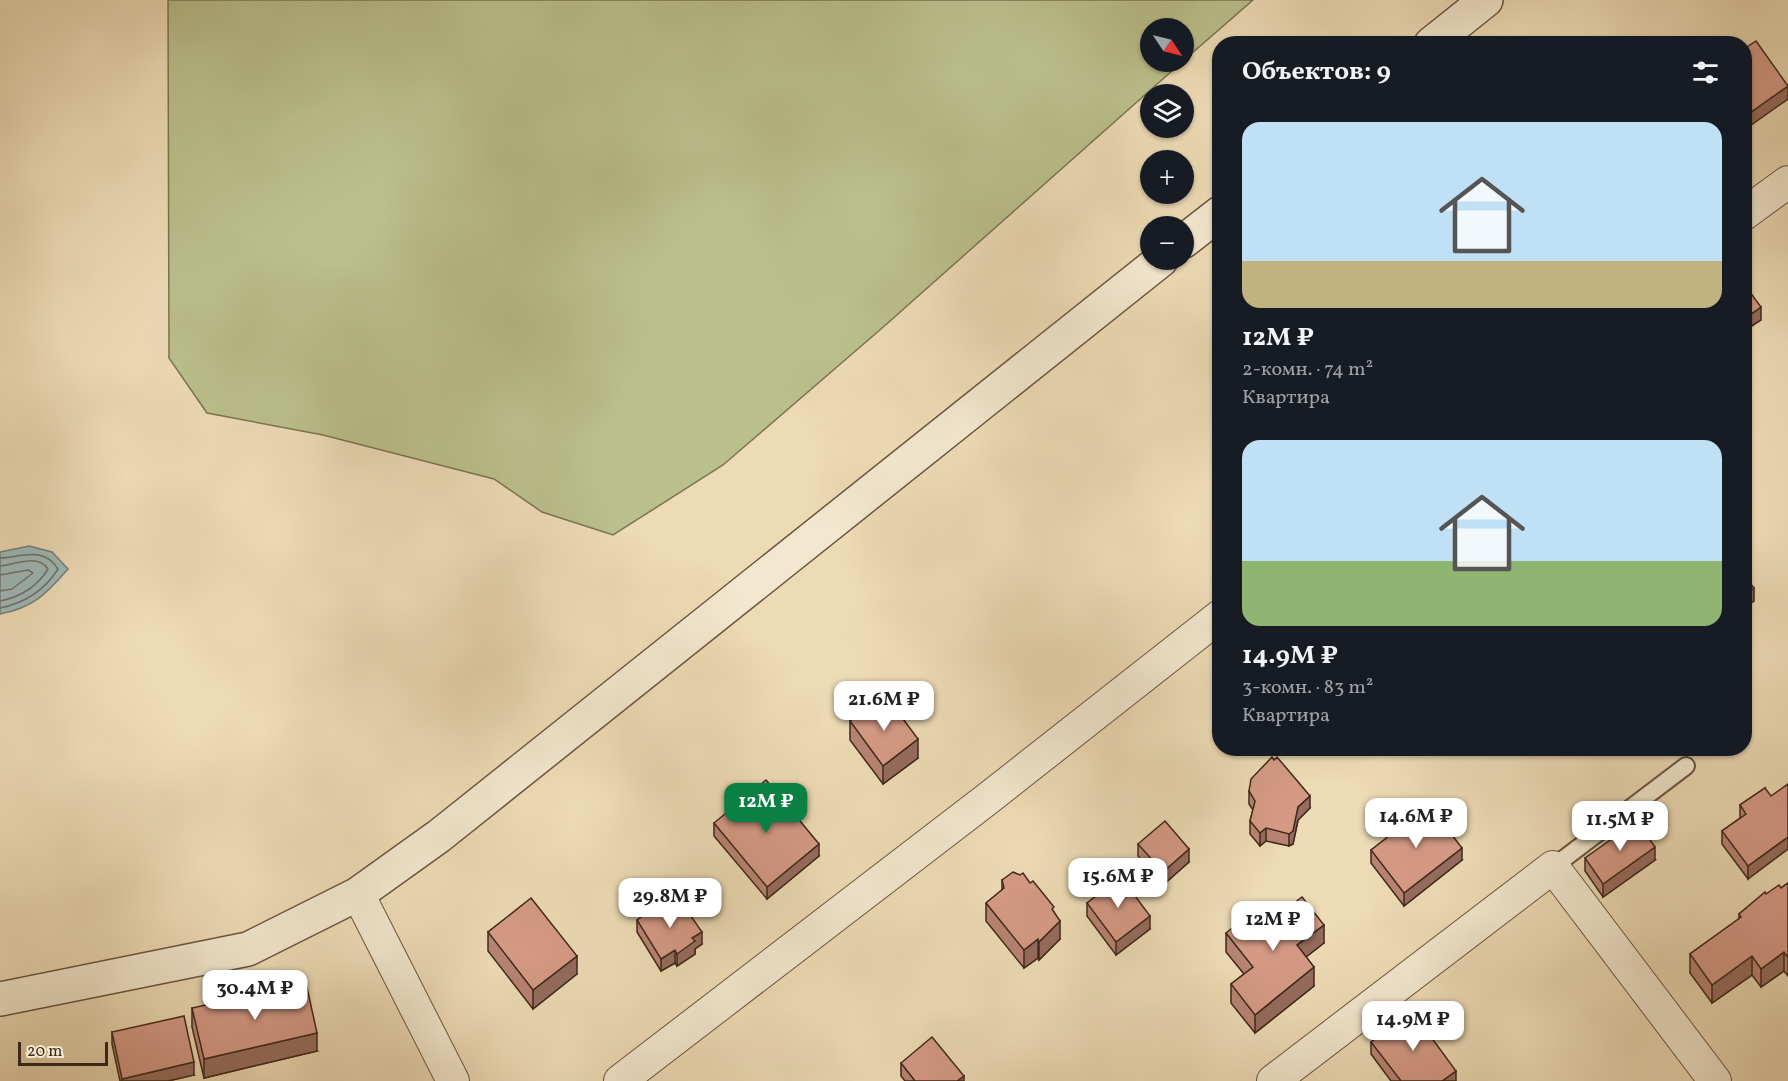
<!DOCTYPE html>
<html lang="ru">
<head>
<meta charset="utf-8">
<style>
	:root { --surface:#171b24; --page:#242831; --text:#f1f3f6; --muted:#9ea1a6; --accent:#0b8043 }
	body { margin:0; font-family:Vollkorn,serif; background:var(--page); color:var(--text); height:100vh; display:flex; flex-direction:column; font-size:22px; white-space:nowrap }
	* { box-sizing:border-box; margin:0 }
	p { font-size:20px; color:var(--muted) }
	.icon { flex:none; width:33px; height:33px; fill:none; stroke:currentColor; stroke-width:2; stroke-linecap:round; stroke-linejoin:round }
	.map { position:relative; flex:1; overflow:hidden }
	.drawer { position:absolute; left:1212px; top:36px; width:540px; height:720px; display:flex; flex-direction:column; background:var(--surface); border-radius:24px; box-shadow:0 2px 4px #0004 }
	.drawer>* { flex:none }
	.needle { width:39px; rotate:125deg }
	.controls { position:absolute; left:1140px; top:18px; display:grid; gap:12px }
	.controls a { display:grid; place-items:center; width:54px; height:54px; border-radius:50%; background:var(--surface); box-shadow:0 2px 4px #0004; font-size:30px }
	.scale { position:absolute; left:18px; bottom:15px; width:90px; box-sizing:border-box; padding-left:6px; border:3px solid #3f2819; border-top:0; font-size:16px; line-height:21px; white-space:nowrap; color:#3f2819; -webkit-text-stroke:4px #f3e8cf; paint-order:stroke }
	.price { position:absolute; translate:-50% -51px; padding:0 14px; border-radius:12px; background:#fff; color:#222; font-size:20px; line-height:39px; filter:drop-shadow(0 2px 3px #0008) }
	.price::after { content:''; position:absolute; left:50%; top:36px; width:18px; height:14px; margin-left:-9px; background:inherit; clip-path:polygon(0 0,100% 0,50% 100%) }
	.price.active { background:var(--accent); color:#fff }
	ul { padding:0; list-style:none }
	li { display:grid; align-content:center; gap:12px; height:318px; padding:0 30px }
	li span { display:grid; place-items:center; height:186px; border-radius:18px; color:#555 }
	li>.icon { margin-inline-start:auto }
	span .icon { width:108px; height:108px; fill:#fffc; stroke-width:1 }
	li b { font-size:26px }
	h2 { display:flex; justify-content:space-between; align-items:center; height:72px; padding:0 30px; font-size:26px }
	.map>svg:first-child { display:block }
</style>
</head>
<body>
<div class="map">
<svg width="1788" height="1081" viewBox="0 0 1788 1081">
	<rect width="100%" height="100%" fill="#eddbb5"/>
	<filter id="stains"><feTurbulence type="fractalNoise" baseFrequency=".00333" numOctaves="4"/><feColorMatrix values="0 0 0 0 .2 0 0 0 0 .09 0 0 0 0 .02 0 0 0 .5 -.17"/></filter>
	<radialGradient id="worn" r=".72"><stop offset=".6" stop-color="#630" stop-opacity="0"/><stop offset="1" stop-color="#630" stop-opacity=".3"/></radialGradient>
	<polygon fill="#bac08c" stroke="#7c7452" stroke-width="1.5" points="168,0 1253,0 1184,60 1184,28 1150,28 1150,62 1182,62 881,329 723,465 613,535 542,512 494,479 323,435 207,413 169,358"/>
	<path fill="#9db8b8" stroke="#777e78" stroke-width="1.5" d="M29 546 52 552 68 569C46 594 33 608 0 614V552Z"/>
	<g fill="none" stroke-linecap="round" stroke-linejoin="round">
		<g stroke="#6e7068" stroke-width="1.5">
			<path d="M0 558C23 557 43 546 58 569 44 591 25 603 0 608"/>
			<path d="M0 566C15 565 38 553 48 569 37 587 20 597 0 601"/>
			<polyline points="0,575 28,570 33,573 12,589 0,591"/>
		</g>
		<defs>
			<polyline id="service" points="1553,867 1686,766"/>
			<g id="minor">
				<polyline points="1744,214 1788,182"/>
				<polyline points="358,894 453,1081"/>
				<polyline points="620,1081 986,800 1220,616"/>
				<polyline points="1273,1081 1553,867 1715,1081"/>
			</g>
			<g id="tertiary">
				<polyline points="1431,44 1486,0"/>
				<polyline points="1184,241 1220,213"/>
				<polyline points="0,999 248,949 358,894 439,836 1161,260"/>
			</g>
		</defs>
		<use href="#service" stroke="#6a5540" stroke-width="20"/>
		<use href="#minor" stroke="#6a5540" stroke-width="34"/>
		<use href="#tertiary" stroke="#6a5540" stroke-width="36"/>
		<use href="#service" stroke="#f3e8cf" stroke-width="16"/>
		<use href="#minor" stroke="#f3e8cf" stroke-width="32"/>
		<use href="#tertiary" stroke="#f3e8cf" stroke-width="33"/>
	</g>
	<g fill="#b78473" stroke="#3f2819" stroke-width="1.5">
		<polygon points="874,712 918,758 883,784 850,740 850,721"/>
		<polygon points="1765,788 1748,879 1722,844 1722,831 1740,818 1740,805"/>
		<polygon points="1249,791 1310,808 1298,820 1293,844 1289,846 1266,841 1260,846 1250,834 1250,821 1253,810 1249,804"/>
		<polygon points="714,823 819,856 767,899 714,836"/>
		<polygon points="1138,844 1189,862 1163,885 1138,856"/>
		<polygon points="1371,850 1462,860 1404,906 1371,863"/>
		<polygon points="1585,858 1655,860 1603,897 1585,871"/>
		<polygon points="1002,880 1054,912 1060,939 1039,960 1038,958 1024,968 986,921 986,903 1002,890"/>
		<polygon points="1788,883 1788,976 1784,971 1761,987 1752,975 1712,1003 1690,973 1690,954 1739,919 1739,914 1766,894 1781,888"/>
		<polygon points="1087,903 1150,929 1116,955 1087,916"/>
		<polygon points="659,913 702,944 695,949 695,954 677,966 675,963 661,971 637,932 637,920"/>
		<polygon points="1275,918 1324,943 1306,957 1314,986 1255,1033 1231,1003 1231,984 1244,974 1226,952 1226,933"/>
		<polygon points="488,932 577,974 533,1009 488,951"/>
		<polygon points="192,1008 317,1051 204,1078 192,1027"/>
		<polygon points="112,1032 194,1075 168,1081 120,1081 112,1044"/>
		<polygon points="1371,1042 1456,1081 1391,1081 1371,1054"/>
		<polygon points="901,1063 964,1081 905,1081 901,1076"/>
	</g>
	<g fill="#956c5e" stroke="#3f2819" stroke-width="1.5">
		<polygon points="1788,86 1788,99 1744,130 1744,117"/>
		<polygon points="1761,307 1761,320 1744,331 1744,319"/>
		<polygon points="1754,588 1754,601 1744,608 1744,595"/>
		<polygon points="918,739 918,758 883,784 883,766"/>
		<polygon points="1310,796 1310,808 1298,820 1293,844 1289,846 1289,834 1298,807"/>
		<polygon points="1266,828 1266,841 1260,846 1260,833"/>
		<polygon points="1788,837 1788,849 1748,879 1748,866"/>
		<polygon points="819,844 819,856 767,899 767,887"/>
		<polygon points="1655,847 1655,860 1603,897 1603,884"/>
		<polygon points="1462,848 1462,860 1404,906 1404,893"/>
		<polygon points="1189,849 1189,862 1163,885 1163,872"/>
		<polygon points="1150,916 1150,929 1116,955 1116,942"/>
		<polygon points="1060,921 1060,939 1039,960 1039,942"/>
		<polygon points="1324,925 1324,943 1297,964 1297,945"/>
		<polygon points="702,932 702,944 695,949 695,954 677,966 677,954 692,938"/>
		<polygon points="1038,939 1038,958 1024,968 1024,950"/>
		<polygon points="675,950 675,963 661,971 661,959"/>
		<polygon points="1784,952 1784,971 1761,987 1761,969"/>
		<polygon points="577,956 577,974 533,1009 533,990"/>
		<polygon points="1752,956 1752,975 1712,1003 1712,985"/>
		<polygon points="1314,967 1314,986 1255,1033 1255,1015"/>
		<polygon points="317,1033 317,1051 204,1078 204,1059"/>
		<polygon points="194,1062 194,1075 168,1081 122,1081 122,1079"/>
		<polygon points="1456,1071 1456,1081 1442,1081"/>
		<polygon points="964,1076 964,1081 957,1081"/>
	</g>
	<g fill="#d59a86" stroke="#3f2819" stroke-width="1.5">
		<polygon points="1756,41 1788,86 1744,117 1744,49"/>
		<polygon points="1744,284 1761,307 1744,319"/>
		<polygon points="1744,575 1754,588 1744,595"/>
		<polygon points="889,700 918,739 883,766 850,721 870,706 874,712"/>
		<polygon points="1272,757 1274,760 1277,757 1310,796 1298,807 1293,831 1289,834 1266,828 1260,833 1250,821 1255,801 1249,791 1251,779"/>
		<polygon points="766,780 819,844 767,887 714,823"/>
		<polygon points="1788,784 1788,837 1748,866 1722,831 1746,814 1740,805 1765,788 1771,796"/>
		<polygon points="1429,805 1462,848 1404,893 1371,850"/>
		<polygon points="1165,821 1189,849 1163,872 1138,844"/>
		<polygon points="1637,821 1655,847 1603,884 1585,858"/>
		<polygon points="1013,872 1020,875 1023,873 1030,883 1033,881 1054,907 1052,909 1060,921 1039,942 1038,939 1024,950 986,903 1004,888 1002,880"/>
		<polygon points="1121,877 1150,916 1116,942 1087,903"/>
		<polygon points="1788,883 1788,958 1784,952 1761,969 1752,956 1712,985 1690,954 1741,917 1739,914 1765,892 1766,894 1779,885 1781,888"/>
		<polygon points="1302,897 1324,925 1297,945 1314,967 1255,1015 1231,984 1253,967 1226,933 1263,903 1275,918"/>
		<polygon points="531,898 577,956 533,990 488,932"/>
		<polygon points="679,899 702,932 692,938 695,941 677,954 675,950 661,959 637,920 655,907 659,913"/>
		<polygon points="306,983 317,1033 204,1059 192,1008"/>
		<polygon points="1412,1011 1456,1071 1442,1081 1401,1081 1371,1042"/>
		<polygon points="184,1016 194,1062 122,1079 112,1032"/>
		<polygon points="932,1037 964,1076 957,1081 915,1081 901,1063"/>
	</g>
	<rect width="100%" height="100%" filter="url(#stains)"/>
	<rect width="100%" height="100%" fill="url(#worn)"/>
</svg>
<div class="controls">
<a><svg class="needle" viewBox="-14 -14 28 28"><path d="M0-13l5 13h-10z" fill="#e53935"/><path d="M0 13l5-13h-10z" fill="#9ea1a6"/></svg></a>
<a><svg class="icon" aria-label="layers" viewBox="0 0 24 24"><path d="M12 4l9 5-9 5-9-5zM3 14l9 5 9-5"/></svg></a>
<a>+</a>
<a>−</a>
</div>
<div class="scale">20 m</div>
<b class="price" style="left:884px;top:732px">21.6M ₽</b>
<b class="price active" style="left:766px;top:834px">12M ₽</b>
<b class="price" style="left:1416px;top:849px">14.6M ₽</b>
<b class="price" style="left:1620px;top:852px">11.5M ₽</b>
<b class="price" style="left:1118px;top:909px">15.6M ₽</b>
<b class="price" style="left:670px;top:929px">29.8M ₽</b>
<b class="price" style="left:1273px;top:952px">12M ₽</b>
<b class="price" style="left:255px;top:1021px">30.4M ₽</b>
<b class="price" style="left:1413px;top:1052px">14.9M ₽</b>
<section class="drawer">
<h2>Объектов: 9<svg class="icon" aria-label="filters" viewBox="0 0 24 24"><path d="M4 7h16M4 17h16"/><circle cx="9" cy="7" r="2"/><circle cx="15" cy="17" r="2"/></svg></h2>
<ul>
<li><span style="background:linear-gradient(#bfe0f5 75%,#c2b280 0)"><svg class="icon" aria-label="home" viewBox="0 0 24 24"><path d="M3 11l9-7 9 7M6 9v11h12V9"/></svg></span><div><b>12M ₽</b><p>2-комн. · 74 m²</p><p>Квартира</p></div></li>
<li><span style="background:linear-gradient(#bfe0f5 65%,#8fb573 0)"><svg class="icon" aria-label="home" viewBox="0 0 24 24"><path d="M3 11l9-7 9 7M6 9v11h12V9"/></svg></span><div><b>14.9M ₽</b><p>3-комн. · 83 m²</p><p>Квартира</p></div></li>
</ul>
</section>
</div>
</body>
</html>
